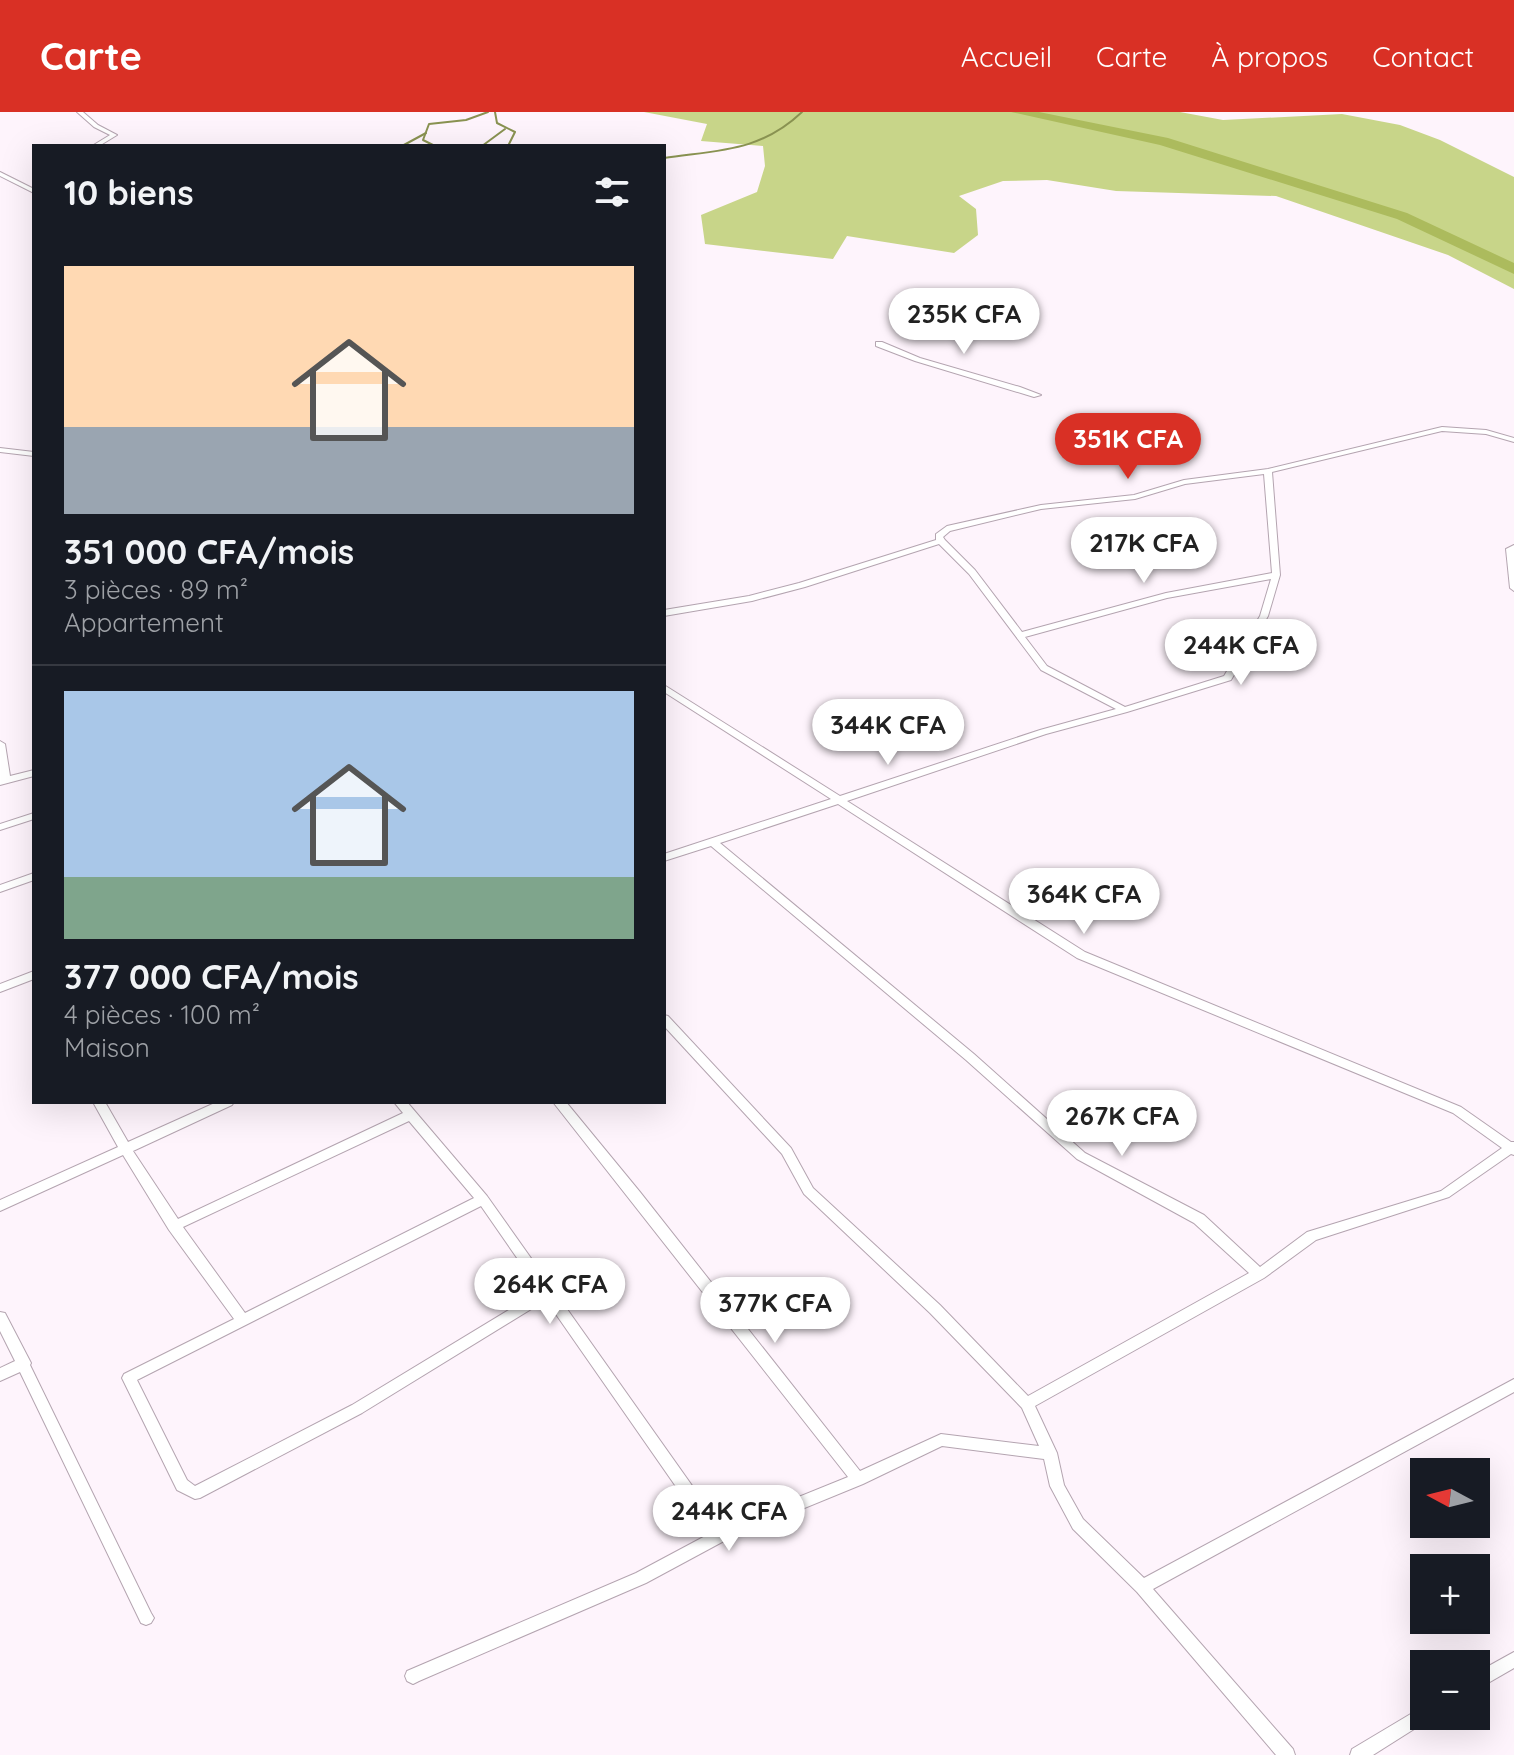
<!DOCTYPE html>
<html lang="fr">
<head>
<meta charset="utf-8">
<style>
	:root { --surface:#171b24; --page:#20242c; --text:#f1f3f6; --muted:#9ea1a6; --line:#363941; --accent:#d93025 }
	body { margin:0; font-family:Quicksand,sans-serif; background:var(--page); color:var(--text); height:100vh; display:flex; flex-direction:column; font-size:30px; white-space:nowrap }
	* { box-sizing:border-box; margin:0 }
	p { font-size:26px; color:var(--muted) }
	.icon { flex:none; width:44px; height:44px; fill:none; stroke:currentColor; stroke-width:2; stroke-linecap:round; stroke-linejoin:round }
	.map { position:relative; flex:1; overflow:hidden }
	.sheet { position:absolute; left:32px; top:32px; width:634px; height:960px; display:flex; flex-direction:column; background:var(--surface); border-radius:0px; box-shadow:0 8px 32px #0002 }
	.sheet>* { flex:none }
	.needle { width:52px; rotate:277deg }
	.buttons { position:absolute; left:1410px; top:1346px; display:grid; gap:16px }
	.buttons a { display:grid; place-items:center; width:80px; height:80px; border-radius:0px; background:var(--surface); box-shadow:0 8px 32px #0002; font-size:40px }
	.price { position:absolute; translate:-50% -68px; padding:0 18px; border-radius:28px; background:#fff; color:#222; font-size:26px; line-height:52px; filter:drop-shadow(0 2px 4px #0008) }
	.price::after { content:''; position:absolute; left:50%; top:48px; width:24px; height:18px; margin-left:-12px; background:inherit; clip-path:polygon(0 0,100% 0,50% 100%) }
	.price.current { background:var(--accent); color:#fff }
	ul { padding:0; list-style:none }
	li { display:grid; align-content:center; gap:16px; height:424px; padding:0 32px }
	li+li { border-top:2px solid var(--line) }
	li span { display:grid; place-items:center; height:248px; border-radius:0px; color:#555 }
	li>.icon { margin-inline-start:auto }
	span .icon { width:144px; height:144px; fill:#fffc; stroke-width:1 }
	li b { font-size:34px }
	h2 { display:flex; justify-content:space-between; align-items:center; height:96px; padding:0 32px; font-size:34px }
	header { display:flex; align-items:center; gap:48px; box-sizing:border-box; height:112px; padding:0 40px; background:var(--accent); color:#fff }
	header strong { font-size:38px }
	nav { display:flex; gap:44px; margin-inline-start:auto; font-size:28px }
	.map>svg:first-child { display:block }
</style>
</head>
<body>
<header>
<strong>Carte</strong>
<nav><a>Accueil</a><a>Carte</a><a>À propos</a><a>Contact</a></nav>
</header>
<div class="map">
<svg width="1514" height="1643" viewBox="0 0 1514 1643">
	<rect width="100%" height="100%" fill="#fef4fc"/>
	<polygon fill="#c8d589" points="644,0 1180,0 1223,8 1342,2 1400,13 1440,28 1514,65 1514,177 1448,143 1276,84 1116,79 1047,68 1003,69 959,84 976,97 978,123 954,141 847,124 833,147 705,132 701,103 757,80 765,54 763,34 701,29 707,12"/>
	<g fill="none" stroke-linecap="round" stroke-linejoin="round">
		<g stroke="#899251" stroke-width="2">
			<polyline points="495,0 497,11 515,20 508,34"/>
			<polyline points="402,34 426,21"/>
			<polyline points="435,34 423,28 429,12 466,8 488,0"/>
			<polyline points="482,34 505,17"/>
			<path d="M664 46C718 38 760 40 802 0"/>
		</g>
		<polygon fill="#acbb5d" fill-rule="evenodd" points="1011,0 1039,0 1168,26 1407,101 1514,151 1514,162 1397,107 1160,33"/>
		<defs>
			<g id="minor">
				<polygon points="77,0 83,0 98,13 117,23 99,34 92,34 110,23 94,15"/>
				<polygon points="0,60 34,77 34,81 0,64"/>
				<polygon points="876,230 882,230 920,246 1020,275 1041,283 1034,285 915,249 876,234"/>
				<path d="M1442 315 1486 318 1514 326V330L1486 322 1442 319 1272 360 1280 463 1268 504 1231 568 1127 600 1046 622 847 689 1085 840 1461 995 1511 1030H1514V1043L1511 1042 1449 1085 1316 1128 1264 1166 1035 1294 1057 1341 1064 1373 1083 1407 1144 1466 1514 1267V1280L1153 1477 1293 1637 1295 1643H1276L1137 1480 1073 1417 1050 1374 1044 1347 942 1334 863 1372 724 1429 646 1471 419 1569 413 1572 407 1569 405 1564 407 1559 636 1461 709 1422 546 1188 362 1301 200 1386 195 1387 177 1378 122 1266 124 1262 234 1207 169 1118 123 1043 0 1099V1088L118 1035 93 990H105L128 1030 217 990H234L232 993 133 1039 178 1107 403 1001 394 990H407L487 1084 722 1416 848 1365 553 990H566L640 1080 860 1359 941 1322 1039 1334 1022 1296 930 1201 804 1082 782 1042 664 914V903L668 904 791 1036 813 1076 940 1193 1028 1284 1249 1161 1194 1111 1077 1047 966 948 711 734 664 749V742L831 687 664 580V573L840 684 1040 618 1116 597 1041 558 969 462 939 432 805 475 752 489 664 504V498L749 484 799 471 936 428V422L947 414 1041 393 1134 383 1184 368 1268 357ZM1264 362 1272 461 1166 481 1022 520 975 458 945 428 943 425 950 419 1041 397 1135 387 1185 372ZM1271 467 1260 504 1224 564 1125 595 1047 554 1025 525 1167 486ZM838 692 1077 846 1453 1001 1502 1036 1441 1079 1307 1120 1260 1155 1204 1103 1085 1041 974 942 720 731ZM409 1009 474 1086 245 1201 183 1115ZM481 1094 540 1179 352 1293 195 1374 187 1368 137 1268Z"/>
				<polygon points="0,336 34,340 34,344 0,340"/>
				<polygon points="1514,433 1514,479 1510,476 1506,437"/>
				<polygon points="0,629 5,632 10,664 34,658 34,664 0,673"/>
				<polygon points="34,701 34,707 0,718 0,712"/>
				<polygon points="34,761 34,768 0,780 0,773"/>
				<polygon points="34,859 34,867 0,880 0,872"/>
				<polygon points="0,1200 5,1201 31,1251 30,1253 151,1501 154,1506 151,1511 146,1513 141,1511 20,1260 0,1269 0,1256 15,1249 0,1219"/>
				<polygon points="1514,1540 1514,1556 1476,1578 1476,1561"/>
				<polygon points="1424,1594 1424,1604 1431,1604 1430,1607 1373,1643 1350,1643 1352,1637"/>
			</g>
		</defs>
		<use href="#minor" stroke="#b4a4b0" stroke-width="2"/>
		<use href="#minor" fill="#fff" fill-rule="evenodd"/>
	</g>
</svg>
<div class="buttons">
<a><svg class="needle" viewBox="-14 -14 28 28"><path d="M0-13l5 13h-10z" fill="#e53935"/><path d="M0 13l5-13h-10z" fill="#9ea1a6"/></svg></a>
<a>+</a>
<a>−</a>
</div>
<b class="price" style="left:964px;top:244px">235K CFA</b>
<b class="price current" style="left:1128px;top:369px">351K CFA</b>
<b class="price" style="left:1144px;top:473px">217K CFA</b>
<b class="price" style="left:1241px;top:575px">244K CFA</b>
<b class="price" style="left:888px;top:655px">344K CFA</b>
<b class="price" style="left:1084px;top:824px">364K CFA</b>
<b class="price" style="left:1122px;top:1046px">267K CFA</b>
<b class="price" style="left:550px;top:1214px">264K CFA</b>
<b class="price" style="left:775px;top:1233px">377K CFA</b>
<b class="price" style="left:729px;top:1441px">244K CFA</b>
<section class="sheet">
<h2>10 biens<svg class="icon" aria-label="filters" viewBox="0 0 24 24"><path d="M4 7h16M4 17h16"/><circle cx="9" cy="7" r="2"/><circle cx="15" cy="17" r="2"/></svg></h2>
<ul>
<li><span style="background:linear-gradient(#ffd9b3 65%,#9aa5b1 0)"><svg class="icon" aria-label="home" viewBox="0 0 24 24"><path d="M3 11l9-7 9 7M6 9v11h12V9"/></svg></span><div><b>351 000 CFA/mois</b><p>3 pièces · 89 m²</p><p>Appartement</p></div></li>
<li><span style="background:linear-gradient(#a9c7e8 75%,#7fa58c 0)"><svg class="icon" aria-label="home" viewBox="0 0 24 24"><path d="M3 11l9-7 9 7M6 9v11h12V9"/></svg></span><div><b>377 000 CFA/mois</b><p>4 pièces · 100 m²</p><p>Maison</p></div></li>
</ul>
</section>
</div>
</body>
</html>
